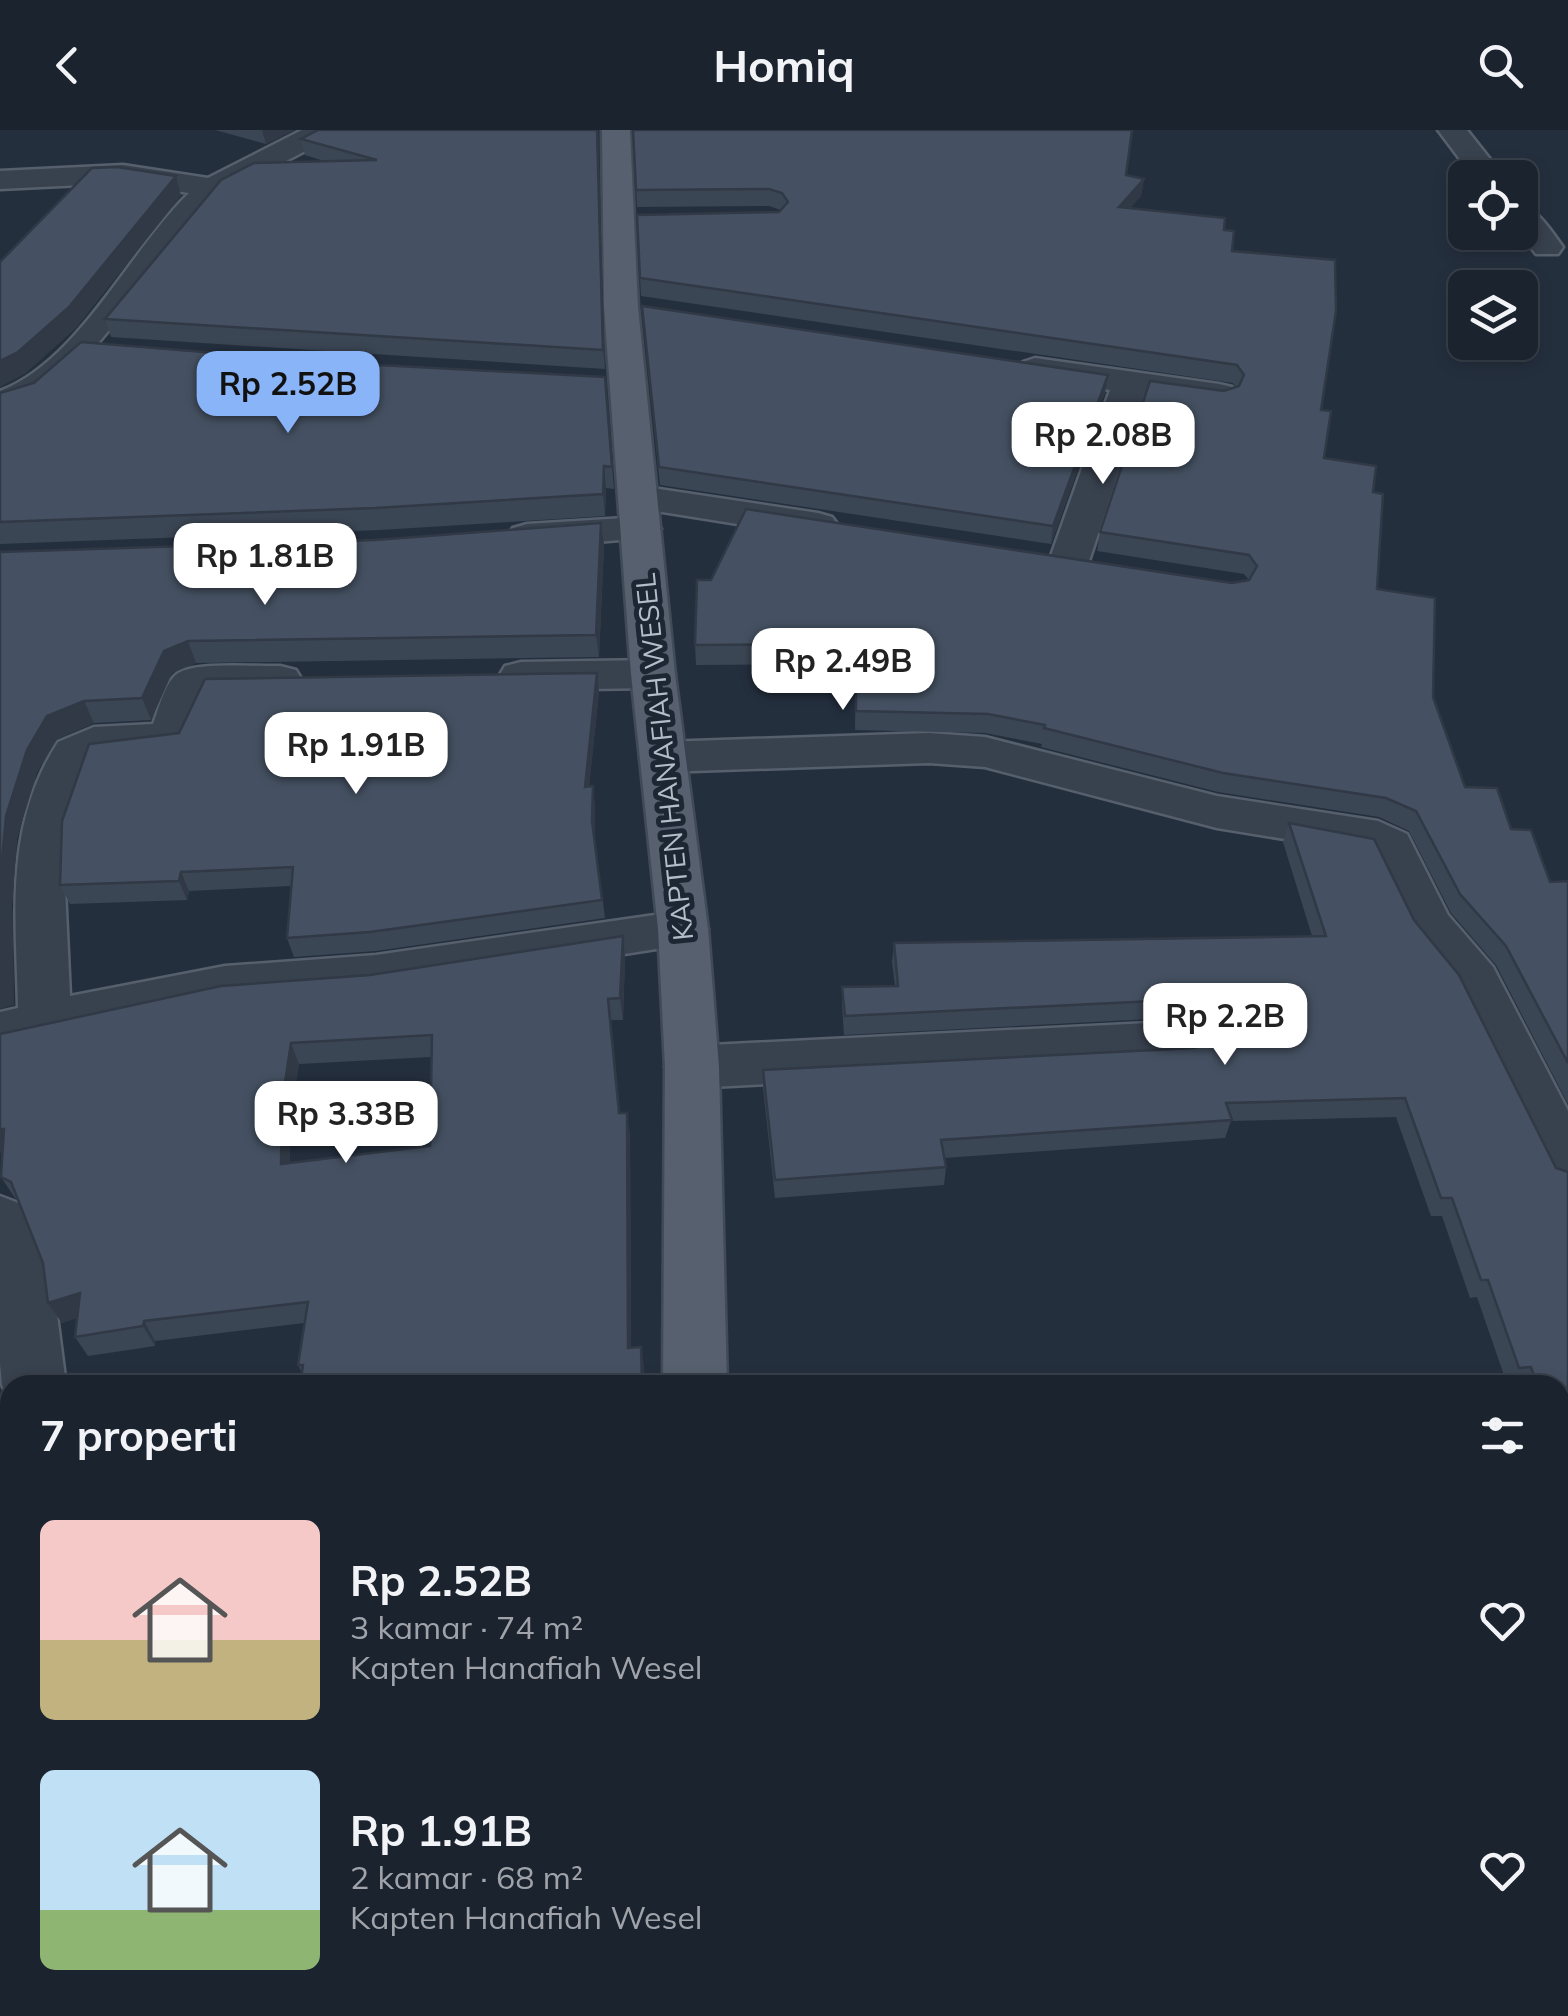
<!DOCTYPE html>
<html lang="id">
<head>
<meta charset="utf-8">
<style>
	:root { --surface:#1b232e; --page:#242b36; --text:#f1f3f6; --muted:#a0a4aa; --line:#39404a; --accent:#8ab4f8 }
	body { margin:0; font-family:Mulish,sans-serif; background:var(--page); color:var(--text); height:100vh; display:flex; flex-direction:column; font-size:38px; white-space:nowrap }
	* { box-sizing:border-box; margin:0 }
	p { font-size:32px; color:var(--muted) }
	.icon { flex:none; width:55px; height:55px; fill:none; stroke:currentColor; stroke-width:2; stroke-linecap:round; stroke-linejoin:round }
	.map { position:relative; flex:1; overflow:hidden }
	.panel { position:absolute; left:0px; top:1245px; width:1570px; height:642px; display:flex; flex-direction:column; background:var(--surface); border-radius:30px 30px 0 0; box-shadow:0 5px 15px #0003,0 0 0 2px var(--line) }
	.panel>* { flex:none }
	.buttons { position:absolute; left:1448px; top:30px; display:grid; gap:20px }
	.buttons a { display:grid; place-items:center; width:90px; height:90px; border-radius:15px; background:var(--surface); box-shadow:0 5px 15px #0003,0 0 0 2px var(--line); font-size:50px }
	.price { position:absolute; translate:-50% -85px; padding:0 22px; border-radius:20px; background:#fff; color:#222; font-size:32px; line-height:65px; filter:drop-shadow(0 2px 5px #0008) }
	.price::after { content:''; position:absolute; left:50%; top:60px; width:30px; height:22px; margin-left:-15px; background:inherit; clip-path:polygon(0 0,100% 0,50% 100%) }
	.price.on { background:var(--accent); color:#111 }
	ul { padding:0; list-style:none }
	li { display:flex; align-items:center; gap:30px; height:250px; padding:0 40px }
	li span { display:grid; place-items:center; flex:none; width:280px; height:200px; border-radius:15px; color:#555 }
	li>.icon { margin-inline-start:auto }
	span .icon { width:120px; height:120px; fill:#fffc; stroke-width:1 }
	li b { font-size:42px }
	h2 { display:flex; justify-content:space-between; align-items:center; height:120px; padding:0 40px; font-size:42px }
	header { display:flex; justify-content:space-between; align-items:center; height:130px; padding:0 40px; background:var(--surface); font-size:45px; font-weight:700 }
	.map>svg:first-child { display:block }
</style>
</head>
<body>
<header><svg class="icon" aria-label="back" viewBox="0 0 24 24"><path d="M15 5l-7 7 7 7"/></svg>Homiq<svg class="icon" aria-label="search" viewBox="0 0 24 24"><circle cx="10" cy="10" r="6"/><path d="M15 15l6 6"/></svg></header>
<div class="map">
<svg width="1568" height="1886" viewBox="0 0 1568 1886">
	<rect width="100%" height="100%" fill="#242f3e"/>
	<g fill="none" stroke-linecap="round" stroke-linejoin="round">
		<defs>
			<g id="street">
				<path d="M302 0H338L334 6 223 64 68 249 40 271 0 285V261C79 231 129 121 189 63L123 53 0 59V41L123 35 208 48Z"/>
				<polygon points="1438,0 1467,0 1505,48 1474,48"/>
				<path d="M1520 75C1538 79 1552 102 1563 117L1558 124H1536L1519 102Z"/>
				<polygon points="1035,228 1219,254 1232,257 1237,265 1232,273 1219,276 1144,265 1088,434 1082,443 1068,446 1054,443 1048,434 1110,260 1023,246 1017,239 1023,232"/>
				<polygon points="639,356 818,383 832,387 838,395 832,403 818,407 625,376 620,368 625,360"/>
				<polygon points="641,387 655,391 661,399 655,407 527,418 513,414 507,406 513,398 527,394"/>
				<polygon points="653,530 668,534 675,544 668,554 653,558 521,560 505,556 499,546 505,536 521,532"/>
				<path d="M280 536 296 540 302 550 296 560 280 564 209 565 186 618 103 626 94 631 67 709 64 736 70 866 225 836 376 825 683 781 701 786 708 799 701 812 376 863 225 874 159 886 0 924V882L18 878C16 785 4 696 58 612L94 597 153 594C159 579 164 554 177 544 193 531 258 537 280 536Z"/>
				<polygon points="929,603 985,607 1217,666 1378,691 1407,704 1448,785 1493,837 1568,981 1568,1060 1548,1054 1453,862 1409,808 1370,726 1365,722 1217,698 985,637 929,633 664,642 648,638 641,627 648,616 664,612"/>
				<polygon points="1188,891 1207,897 1215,912 1207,927 1188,933 692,958 673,952 665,937 673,922 692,916"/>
				<polygon points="0,1066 21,1074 53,1154 66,1255 10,1255 10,1272 2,1255 0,1233"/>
				<polygon points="10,1848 10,1878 77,1878 81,1886 0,1886 0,1864"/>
			</g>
			<g id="primary">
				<polygon points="602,0 630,0 638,177 675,544 708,799 719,937 727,1255 663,1255 665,937 658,799 631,544 604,177"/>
				<polygon points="716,1878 797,1878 799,1886 717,1886"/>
			</g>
		</defs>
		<use href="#street" stroke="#565f6c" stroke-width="5"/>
		<use href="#primary" stroke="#414a57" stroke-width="5"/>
		<use href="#street" fill="#38414e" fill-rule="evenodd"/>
		<use href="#primary" fill="#56606e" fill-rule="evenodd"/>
	</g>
	<g fill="#3b4654" fill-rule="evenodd">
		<polygon points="215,0 294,0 266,14"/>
		<polygon points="318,0 598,0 605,239 111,207 105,189 324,31 305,25 301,9"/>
		<polygon points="633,0 1126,45 1144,49 1141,66 1130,78 1224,100 1232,121 1321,280 1324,328 1373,362 1377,459 1433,567 1465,657 1511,699 1550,752 1568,751 1568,974 1496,835 1451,783 1409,701 1379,687 1218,662 1041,617 1042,614 985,603 855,600 856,534 696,535 695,515 1249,450 1244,444 1097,421 1100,402 1224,261 1236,258 1233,253 641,166 640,148 779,82 781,80 769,76 637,77"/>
		<polygon points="642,176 1105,263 1051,414 660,355"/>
		<polygon points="341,233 605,247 614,359 606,358 605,386 380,400 0,414 0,263"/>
		<polygon points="601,393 604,415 599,527 196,533 172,543 151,590 94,593 57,609 37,642 17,708 12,775 14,875 0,422 375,410"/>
		<polygon points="597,543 599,562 589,656 595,675 595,710 605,788 376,821 294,827 287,808 291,756 189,761 187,770 70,774 60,755"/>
		<polygon points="1289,693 1414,790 1556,1038 1568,1042 1568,1366 1560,1345 1560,1255 1507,1254 1477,1167 1470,1168 1442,1086 1431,1086 1396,987 1231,991 1225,1008 944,1028 946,1037 944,1055 775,1068 763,958 763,940 1194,918 1214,912 1217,907 1208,893 1189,887 844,905 842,876 842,857 895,856 892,832 894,813 1312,806 1283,712"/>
		<path d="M623 806 625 828 623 890H611L620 983 630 1004 631 1218 644 1236 302 1243 298 1235 304 1193 155 1211V1216L88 1226 75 1207 77 1188 62 1193 48 1173 43 1133 18 1069 15 1068 1 1047 370 845ZM431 927 430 1016 290 1033V993L299 934Z"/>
		<polygon points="10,1499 10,1771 0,1773 0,1500"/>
	</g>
	<g fill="#303945">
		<polygon points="262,0 294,0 266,14"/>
		<polygon points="597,0 598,0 605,239 603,220"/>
		<polygon points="176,46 181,66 76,198 26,243 0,257 0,231"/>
		<polygon points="1144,49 1141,66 1116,94 1119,77"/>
		<polygon points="1108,245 1105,263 1051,414 1053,396"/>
		<polygon points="604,336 606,358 605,386 603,364"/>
		<polygon points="601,393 604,415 599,527 596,505"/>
		<polygon points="188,511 196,533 172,543 151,590 142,568 164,521"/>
		<polygon points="597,543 599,562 587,676 585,657"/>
		<polygon points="84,571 94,593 57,609 37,642 17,708 12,775 14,875 0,879 0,753 6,686 27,620 47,586"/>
		<polygon points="593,656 595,675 595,710 592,691"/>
		<polygon points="181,742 189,761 187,770 179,751"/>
		<polygon points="623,806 625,828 623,890 620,868"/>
		<polygon points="291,913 299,934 290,993 290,1055 281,1034 282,972"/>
		<polygon points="627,983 630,1004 631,1237 628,1218"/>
		<polygon points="0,999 4,999 17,1019 0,1023"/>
		<polygon points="80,1163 93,1182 62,1193 48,1173"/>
		<polygon points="144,1191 155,1211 155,1216 143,1196"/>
		<polygon points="641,1217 644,1236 644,1255 642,1255"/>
		<polygon points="0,1453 7,1460 0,1491"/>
	</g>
	<g fill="#455162" stroke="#303945" stroke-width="2.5" fill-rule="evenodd">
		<polygon points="318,0 597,0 603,220 105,189 221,50 254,33 377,30 301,9"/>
		<polygon points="633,0 1132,0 1126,45 1144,49 1119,77 1225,88 1224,100 1234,101 1232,121 1335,130 1336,181 1321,280 1331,281 1324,328 1376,336 1373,362 1383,364 1377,459 1435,468 1433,567 1465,657 1497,658 1511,699 1531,700 1550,752 1568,751 1568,933 1506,816 1460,764 1416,681 1386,668 1223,643 1044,598 1045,595 988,584 856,581 856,514 695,515 697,450 711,450 746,379 1232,453 1249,450 1257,436 1249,425 1100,402 1150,251 1224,261 1239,256 1244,245 1237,235 640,148 637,85 779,82 788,72 782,63 769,59 636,60"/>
		<polygon points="117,37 176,46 69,177 18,222 0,231 0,132 92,38"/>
		<polygon points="642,176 1108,245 1053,396 659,337"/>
		<polygon points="81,212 341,233 605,247 612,337 604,336 603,364 375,378 0,392 0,263 34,253"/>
		<polygon points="601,393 596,505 188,511 164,521 142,568 84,571 47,586 27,620 6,686 0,753 2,853 0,854 0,422 375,410"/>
		<polygon points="597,543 585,657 593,656 592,691 602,770 370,802 287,808 293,737 181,742 179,751 60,755 62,691 89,614 179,603 205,549"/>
		<polygon points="1289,693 1374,709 1414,790 1459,845 1556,1038 1568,1042 1568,1317 1560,1317 1560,1255 1537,1255 1531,1237 1519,1238 1488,1150 1481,1150 1452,1068 1441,1068 1405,968 1226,973 1232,990 941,1010 946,1037 775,1050 763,940 1194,918 1214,912 1224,891 1214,875 1195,869 845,886 842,857 898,856 894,813 1326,806"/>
		<path d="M623 806 620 868 608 869 619 983H627L628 1218 641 1217 642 1255H300L303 1235H298L308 1172 144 1191 143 1196 75 1207 80 1163 48 1173 43 1133 11 1052 1 1047 4 999H0V904L221 856 370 845ZM432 905 430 1016 281 1034 282 972 291 913Z"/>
		<polygon points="10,1499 10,1757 0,1759 0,1500"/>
		<rect x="372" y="1878" width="260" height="8"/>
	</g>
	<g text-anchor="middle" stroke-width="10" stroke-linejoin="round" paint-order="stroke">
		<g font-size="28" fill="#b4bcc9" stroke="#1d2633">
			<text transform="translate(664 627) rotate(-96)" y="10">KAPTEN HANAFIAH WESEL</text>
		</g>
	</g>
</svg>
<div class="buttons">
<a><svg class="icon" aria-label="locate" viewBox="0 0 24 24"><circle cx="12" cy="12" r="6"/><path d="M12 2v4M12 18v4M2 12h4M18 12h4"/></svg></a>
<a><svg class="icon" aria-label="layers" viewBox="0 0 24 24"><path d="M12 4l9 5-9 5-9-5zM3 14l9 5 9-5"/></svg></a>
</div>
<b class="price on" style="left:288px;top:306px">Rp 2.52B</b>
<b class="price" style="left:1103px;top:357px">Rp 2.08B</b>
<b class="price" style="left:265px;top:478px">Rp 1.81B</b>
<b class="price" style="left:843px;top:583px">Rp 2.49B</b>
<b class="price" style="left:356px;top:667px">Rp 1.91B</b>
<b class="price" style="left:1225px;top:938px">Rp 2.2B</b>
<b class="price" style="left:346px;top:1036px">Rp 3.33B</b>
<section class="panel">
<h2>7 properti<svg class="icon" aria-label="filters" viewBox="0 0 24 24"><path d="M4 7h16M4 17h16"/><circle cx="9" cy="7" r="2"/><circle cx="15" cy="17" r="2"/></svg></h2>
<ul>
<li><span style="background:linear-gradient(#f6c9c9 60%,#c2b280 0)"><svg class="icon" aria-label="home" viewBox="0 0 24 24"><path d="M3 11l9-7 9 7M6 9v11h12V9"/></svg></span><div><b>Rp 2.52B</b><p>3 kamar · 74 m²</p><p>Kapten Hanafiah Wesel</p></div><svg class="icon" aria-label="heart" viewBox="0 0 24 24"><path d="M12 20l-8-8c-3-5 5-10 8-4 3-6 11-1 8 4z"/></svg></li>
<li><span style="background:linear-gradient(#bfe0f5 70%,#8fb573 0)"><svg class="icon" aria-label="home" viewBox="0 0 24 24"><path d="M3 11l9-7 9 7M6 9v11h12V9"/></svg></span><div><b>Rp 1.91B</b><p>2 kamar · 68 m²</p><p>Kapten Hanafiah Wesel</p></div><svg class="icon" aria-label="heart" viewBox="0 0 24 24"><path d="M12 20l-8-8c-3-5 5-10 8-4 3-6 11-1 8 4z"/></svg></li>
</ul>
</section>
</div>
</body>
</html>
